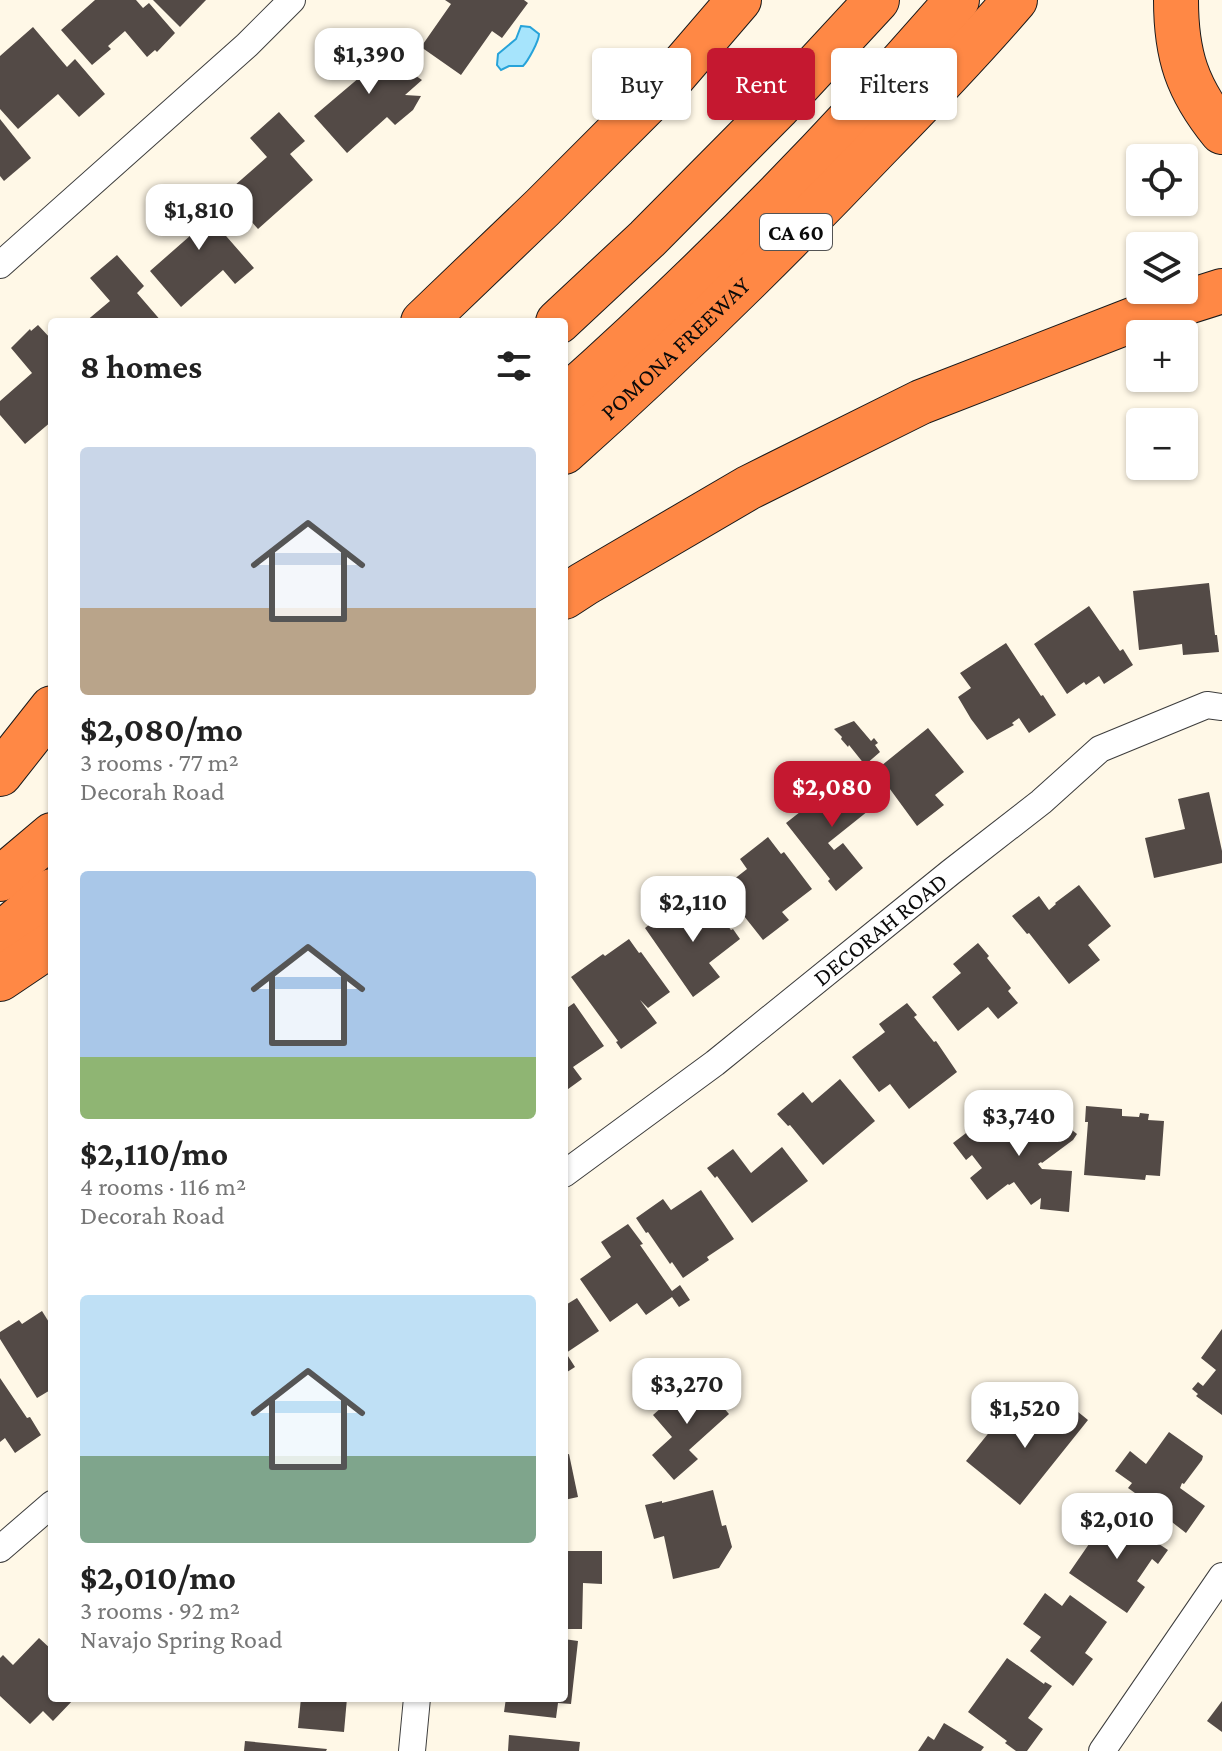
<!DOCTYPE html>
<html lang="en">
<head>
<meta charset="utf-8">
<style>
	:root { --surface:#fff; --page:#f2f2f2; --text:#222; --muted:#767676; --accent:#c51830 }
	body { margin:0; font-family:"Crimson Pro",serif; background:var(--page); color:var(--text); height:100vh; display:flex; flex-direction:column; font-size:30px; white-space:nowrap }
	* { box-sizing:border-box; margin:0 }
	p { font-size:26px; color:var(--muted) }
	.icon { flex:none; width:44px; height:44px; fill:none; stroke:currentColor; stroke-width:2; stroke-linecap:round; stroke-linejoin:round }
	.map { position:relative; flex:1; overflow:hidden }
	.drawer { position:absolute; left:48px; top:318px; width:520px; height:1384px; display:flex; flex-direction:column; background:var(--surface); border-radius:8px; box-shadow:0 2px 6px #0004 }
	.drawer>* { flex:none }
	.top-card { position:absolute; left:592px; top:48px; width:510px; height:72px; display:flex; gap:16px }
	.fabs { position:absolute; left:1126px; top:144px; display:grid; gap:16px }
	.fabs a { display:grid; place-items:center; width:72px; height:72px; border-radius:8px; background:var(--surface); box-shadow:0 2px 6px #0004; font-size:40px }
	.price { position:absolute; translate:-50% -68px; padding:0 18px; border-radius:16px; background:#fff; color:#222; font-size:26px; line-height:52px; filter:drop-shadow(0 2px 4px #0008) }
	.price::after { content:''; position:absolute; left:50%; top:48px; width:24px; height:18px; margin-left:-12px; background:inherit; clip-path:polygon(0 0,100% 0,50% 100%) }
	.price.current { background:var(--accent); color:#fff }
	ul { padding:0; list-style:none }
	li { display:grid; align-content:center; gap:16px; height:424px; padding:0 32px }
	li span { display:grid; place-items:center; height:248px; border-radius:8px; color:#555 }
	li>.icon { margin-inline-start:auto }
	span .icon { width:144px; height:144px; fill:#fffc; stroke-width:1 }
	li b { font-size:34px }
	h2 { display:flex; justify-content:space-between; align-items:center; height:96px; padding:0 32px; font-size:34px }
	.pill { padding:0 28px; border-radius:8px; background:var(--surface); box-shadow:0 2px 6px #0004; font-size:28px; line-height:72px }
	.pill.current { background:var(--accent); color:#fff }
	.map>svg:first-child { display:block }
</style>
</head>
<body>
<div class="map">
<svg width="1222" height="1751" viewBox="0 0 1222 1751">
	<rect width="100%" height="100%" fill="#fff8e7"/>
	<path fill="#a6e4fc" stroke="#27a3d9" stroke-width="2" d="M521 26 530 27 539 34C539 41 528 61 523 66H509L501 70 497 65 498 54 516 39Z"/>
	<g fill="#534a46">
		<polygon points="95,0 136,0 143,8 149,3 175,33 157,52 155,50 147,57 125,31 108,46 111,49 92,65 61,30"/>
		<polygon points="153,0 206,0 180,27"/>
		<polygon points="445,0 524,0 528,3 502,38 492,31 461,75 421,47 451,4"/>
		<polygon points="33,27 67,67 75,59 105,94 79,117 58,94 18,129 0,109 0,56"/>
		<polygon points="368,34 395,64 397,63 422,80 405,95 421,96 413,110 395,125 387,117 347,153 314,116 360,77 343,57"/>
		<polygon points="279,112 305,141 290,154 313,180 258,229 226,193 267,157 250,138"/>
		<polygon points="0,119 31,158 4,181 0,176"/>
		<polygon points="195,188 219,216 213,221 254,268 235,284 223,270 181,307 150,271 191,235 169,210"/>
		<polygon points="117,255 144,286 137,293 162,322 85,322 110,301 90,278"/>
		<polygon points="38,325 52,340 52,421 25,444 0,415 0,401 32,373 11,348 30,329 31,331"/>
		<polygon points="1209,583 1215,635 1217,635 1219,652 1183,655 1182,644 1139,650 1133,591"/>
		<polygon points="1089,606 1120,651 1123,649 1133,665 1104,684 1099,676 1086,685 1084,682 1067,694 1034,644"/>
		<polygon points="1006,643 1041,696 1043,695 1056,715 1029,733 1019,718 1012,723 1014,725 987,740 971,719 958,697 971,688 960,673"/>
		<polygon points="854,721 871,741 874,738 878,743 875,745 880,752 865,765 849,745 848,747 841,739 842,737 834,729"/>
		<polygon points="928,728 964,772 935,795 944,805 917,826 876,770"/>
		<polygon points="847,775 873,807 828,843 834,850 843,843 863,868 836,891 828,881 830,879 786,823"/>
		<polygon points="1209,792 1222,851 1222,863 1154,878 1145,838 1185,829 1178,799"/>
		<polygon points="768,837 781,854 784,852 812,889 782,912 789,920 763,940 729,897 731,895 724,887 747,869 740,859"/>
		<polygon points="1079,885 1111,926 1088,945 1100,960 1069,984 1029,933 1027,934 1012,916 1039,896 1049,910 1056,904 1055,903"/>
		<polygon points="706,899 731,930 733,929 740,939 709,963 720,977 693,997 645,928 672,907 681,919"/>
		<polygon points="629,939 639,953 641,952 670,992 648,1008 640,1000 657,1023 621,1049 616,1042 618,1041 571,977 603,954 605,956"/>
		<polygon points="978,943 989,956 987,958 1011,988 1008,991 1018,1003 998,1019 988,1007 958,1031 932,997 961,973 953,964"/>
		<polygon points="574,1003 604,1046 573,1067 582,1079 564,1092 564,1010"/>
		<polygon points="907,1003 917,1015 914,1017 934,1042 936,1041 957,1072 909,1109 890,1084 879,1092 852,1057 885,1032 879,1024"/>
		<polygon points="840,1079 875,1121 823,1165 790,1125 788,1126 777,1114 803,1092 812,1103"/>
		<polygon points="1003,1105 1026,1134 1052,1114 1077,1134 1073,1140 1042,1163 1041,1162 1038,1164 1042,1169 1072,1171 1069,1212 1040,1209 1041,1198 1031,1205 1014,1182 1009,1185 1008,1184 987,1200 970,1178 982,1168 972,1155 966,1160 953,1143"/>
		<polygon points="1086,1106 1122,1109 1122,1116 1139,1117 1140,1113 1149,1114 1148,1120 1164,1121 1160,1176 1146,1175 1145,1180 1084,1175 1088,1122 1085,1122"/>
		<polygon points="782,1147 808,1181 752,1223 717,1176 715,1178 707,1168 733,1149 751,1173"/>
		<polygon points="701,1190 734,1239 707,1257 709,1260 683,1278 672,1262 670,1264 648,1232 646,1233 636,1218 663,1199 671,1210"/>
		<polygon points="628,1224 643,1244 640,1245 672,1291 680,1285 690,1300 679,1307 672,1297 646,1315 637,1303 610,1322 580,1279 611,1257 601,1242"/>
		<polygon points="577,1298 599,1331 566,1353 575,1367 564,1374 564,1306"/>
		<polygon points="42,1311 52,1327 52,1389 37,1398 0,1339 0,1332 19,1320 22,1324"/>
		<polygon points="1222,1329 1222,1415 1196,1396 1198,1394 1192,1389 1198,1382 1203,1386 1216,1370 1201,1358"/>
		<polygon points="0,1378 27,1418 30,1417 41,1435 15,1453 5,1438 0,1442"/>
		<polygon points="698,1378 729,1414 689,1450 698,1459 674,1480 652,1455 672,1437 653,1415 689,1383 691,1385"/>
		<polygon points="1059,1403 1063,1407 1067,1403 1088,1420 1020,1505 966,1461 1008,1409 1038,1434 1048,1423 1045,1420"/>
		<polygon points="1169,1432 1203,1456 1202,1460 1184,1484 1182,1483 1180,1488 1205,1506 1186,1533 1159,1512 1160,1511 1128,1488 1132,1483 1115,1471 1130,1451 1146,1464"/>
		<polygon points="569,1454 578,1497 564,1500 564,1455"/>
		<polygon points="713,1490 722,1526 726,1525 732,1547 719,1568 673,1579 664,1536 654,1539 645,1505 662,1501 662,1503"/>
		<polygon points="1110,1511 1168,1550 1158,1564 1152,1559 1137,1581 1145,1587 1127,1613 1069,1573 1089,1544 1087,1542"/>
		<polygon points="564,1551 602,1551 602,1584 583,1583 582,1629 564,1629"/>
		<polygon points="1045,1593 1062,1606 1070,1595 1107,1622 1085,1653 1093,1659 1073,1686 1030,1651 1041,1637 1023,1624"/>
		<polygon points="39,1638 52,1650 52,1698 75,1698 53,1721 43,1711 30,1724 0,1696 0,1658 3,1655 13,1665"/>
		<polygon points="564,1639 578,1641 571,1704 558,1703 556,1718 504,1712 506,1698 564,1698"/>
		<polygon points="1007,1658 1044,1684 1045,1682 1052,1686 1028,1718 1043,1729 1027,1751 1016,1751 1005,1743 1007,1741 968,1712"/>
		<polygon points="301,1698 347,1698 344,1732 298,1728"/>
		<polygon points="1222,1701 1222,1732 1207,1721"/>
		<polygon points="944,1723 984,1747 981,1751 918,1751 928,1736 934,1740"/>
		<polygon points="509,1735 580,1742 579,1751 508,1751"/>
		<polygon points="245,1741 327,1749 326,1751 244,1751"/>
	</g>
	<g fill="none" stroke-linecap="round" stroke-linejoin="round">
		<defs>
			<g id="street">
				<polyline points="0,265 247,45 292,0"/>
				<path id="s1" d="M564 1174 715 1063 951 872 1041 802 1100 749 1207 705 1222 707"/>
				<polyline points="0,1549 52,1504"/>
				<polyline points="412,1751 417,1698"/>
				<polyline points="1102,1751 1222,1576"/>
			</g>
			<g id="highway">
				<path d="M1176 0C1176 55 1187 89 1222 132"/>
				<polyline points="423,322 543,207 672,78 739,0"/>
				<polyline points="558,322 647,239 777,108 877,0"/>
				<path d="M564 399C703 275 835 141 957 0"/>
				<path id="s2" d="M564 452C673 355 777 253 878 147 925 99 971 51 1015 0"/>
				<polyline points="564,597 584,584 748,488 921,402 1140,317 1222,291"/>
				<polyline points="0,774 52,708"/>
				<polyline points="0,879 52,835"/>
				<polyline points="0,935 52,891"/>
				<polyline points="0,979 52,944"/>
			</g>
		</defs>
		<use href="#street" stroke="#3d3d3d" stroke-width="28"/>
		<use href="#highway" stroke="#1b1b1b" stroke-width="46"/>
		<use href="#street" stroke="#fff" stroke-width="26"/>
		<use href="#highway" stroke="#ff8845" stroke-width="44"/>
	</g>
	<g text-anchor="middle" stroke-width="8" stroke-linejoin="round" paint-order="stroke">
		<rect fill="#fff" stroke="#545454" stroke-width="2" x="760" y="214" width="72" height="36" rx="6"/>
		<g font-size="22" font-weight="bold" fill="#0a0a0a">
			<text x="796" y="240">CA 60</text>
		</g>
		<g font-size="24" fill="#0a0a0a" stroke="#fff">
			<text dy="8" stroke="none"><textPath href="#s2" startOffset="152">POMONA FREEWAY</textPath></text>
			<text dy="8" stroke="none"><textPath href="#s1" startOffset="400">DECORAH ROAD</textPath></text>
		</g>
	</g>
</svg>
<div class="fabs">
<a><svg class="icon" aria-label="locate" viewBox="0 0 24 24"><circle cx="12" cy="12" r="6"/><path d="M12 2v4M12 18v4M2 12h4M18 12h4"/></svg></a>
<a><svg class="icon" aria-label="layers" viewBox="0 0 24 24"><path d="M12 4l9 5-9 5-9-5zM3 14l9 5 9-5"/></svg></a>
<a>+</a>
<a>−</a>
</div>
<b class="price" style="left:369px;top:96px">$1,390</b>
<b class="price" style="left:199px;top:252px">$1,810</b>
<b class="price current" style="left:832px;top:829px">$2,080</b>
<b class="price" style="left:693px;top:944px">$2,110</b>
<b class="price" style="left:1019px;top:1158px">$3,740</b>
<b class="price" style="left:687px;top:1426px">$3,270</b>
<b class="price" style="left:1025px;top:1450px">$1,520</b>
<b class="price" style="left:1117px;top:1561px">$2,010</b>
<div class="top-card">
<a class="pill">Buy</a>
<a class="pill current">Rent</a>
<a class="pill">Filters</a>
</div>
<section class="drawer">
<h2>8 homes<svg class="icon" aria-label="filters" viewBox="0 0 24 24"><path d="M4 7h16M4 17h16"/><circle cx="9" cy="7" r="2"/><circle cx="15" cy="17" r="2"/></svg></h2>
<ul>
<li><span style="background:linear-gradient(#c9d6e8 65%,#b9a48a 0)"><svg class="icon" aria-label="home" viewBox="0 0 24 24"><path d="M3 11l9-7 9 7M6 9v11h12V9"/></svg></span><div><b>$2,080/mo</b><p>3 rooms · 77 m²</p><p>Decorah Road</p></div></li>
<li><span style="background:linear-gradient(#a9c7e8 75%,#8fb573 0)"><svg class="icon" aria-label="home" viewBox="0 0 24 24"><path d="M3 11l9-7 9 7M6 9v11h12V9"/></svg></span><div><b>$2,110/mo</b><p>4 rooms · 116 m²</p><p>Decorah Road</p></div></li>
<li><span style="background:linear-gradient(#bfe0f5 65%,#7fa58c 0)"><svg class="icon" aria-label="home" viewBox="0 0 24 24"><path d="M3 11l9-7 9 7M6 9v11h12V9"/></svg></span><div><b>$2,010/mo</b><p>3 rooms · 92 m²</p><p>Navajo Spring Road</p></div></li>
</ul>
</section>
</div>
</body>
</html>
